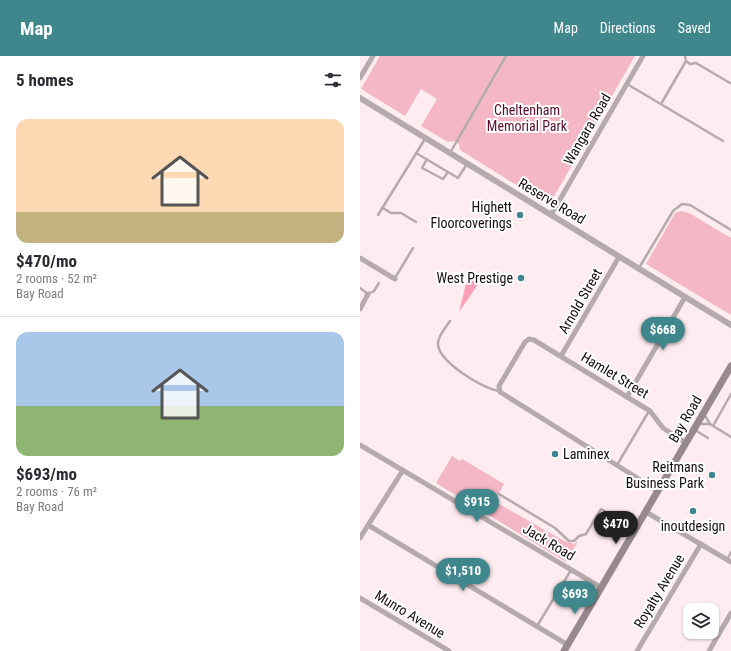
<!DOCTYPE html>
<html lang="en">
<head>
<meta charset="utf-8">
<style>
	:root { --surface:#fff; --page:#f2f2f3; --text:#2b2b33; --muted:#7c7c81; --line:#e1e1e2; --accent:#3f878c }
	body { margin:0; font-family:"Roboto Condensed",sans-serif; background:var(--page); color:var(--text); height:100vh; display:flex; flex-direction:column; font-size:15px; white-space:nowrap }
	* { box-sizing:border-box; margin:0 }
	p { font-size:13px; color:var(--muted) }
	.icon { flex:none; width:22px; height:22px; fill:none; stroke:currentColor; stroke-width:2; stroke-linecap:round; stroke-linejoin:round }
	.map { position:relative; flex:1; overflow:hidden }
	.details { display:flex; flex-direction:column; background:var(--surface); width:360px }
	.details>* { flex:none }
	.fabs { position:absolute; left:323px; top:547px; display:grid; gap:8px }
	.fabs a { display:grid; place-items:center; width:36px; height:36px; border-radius:8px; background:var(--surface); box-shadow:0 1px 3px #0004; font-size:20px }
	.price { position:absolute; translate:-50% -34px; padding:0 9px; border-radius:14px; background:var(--accent); color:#fff; font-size:13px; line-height:26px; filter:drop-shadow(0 1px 2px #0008) }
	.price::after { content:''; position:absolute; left:50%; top:24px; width:12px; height:9px; margin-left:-6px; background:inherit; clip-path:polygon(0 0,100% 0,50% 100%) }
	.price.on { background:#222; color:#fff }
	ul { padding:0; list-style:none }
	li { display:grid; align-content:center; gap:8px; height:212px; padding:0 16px }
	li+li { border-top:1px solid var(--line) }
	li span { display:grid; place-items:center; height:124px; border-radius:12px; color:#555 }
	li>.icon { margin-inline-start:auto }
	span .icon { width:72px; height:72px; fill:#fffc; stroke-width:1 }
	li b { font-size:17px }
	h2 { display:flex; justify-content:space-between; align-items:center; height:48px; padding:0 16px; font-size:17px }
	header { display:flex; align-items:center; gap:24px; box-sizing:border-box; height:56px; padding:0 20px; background:var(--accent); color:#fff }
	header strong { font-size:19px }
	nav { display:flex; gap:22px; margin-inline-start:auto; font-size:14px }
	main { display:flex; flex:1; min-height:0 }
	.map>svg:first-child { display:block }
</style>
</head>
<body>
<header>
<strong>Map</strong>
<nav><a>Map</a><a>Directions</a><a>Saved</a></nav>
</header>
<main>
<section class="details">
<h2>5 homes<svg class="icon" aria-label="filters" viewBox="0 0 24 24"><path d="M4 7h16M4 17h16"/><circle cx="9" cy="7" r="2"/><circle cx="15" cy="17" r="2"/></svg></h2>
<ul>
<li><span style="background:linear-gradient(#ffd9b3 75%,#c2b280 0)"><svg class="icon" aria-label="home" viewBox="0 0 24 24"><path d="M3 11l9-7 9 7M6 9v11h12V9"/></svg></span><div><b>$470/mo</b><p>2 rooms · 52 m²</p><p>Bay Road</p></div></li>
<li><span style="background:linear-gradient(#a9c7e8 60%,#8fb573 0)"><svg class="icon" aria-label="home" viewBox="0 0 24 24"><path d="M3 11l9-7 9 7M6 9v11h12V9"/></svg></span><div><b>$693/mo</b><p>2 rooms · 76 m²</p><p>Bay Road</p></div></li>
</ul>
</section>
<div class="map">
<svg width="371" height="595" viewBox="0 0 371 595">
	<rect width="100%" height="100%" fill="#feecf0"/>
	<g fill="#f4b7c5">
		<polygon points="20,0 275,0 189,149 100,94 99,88 94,85 88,86 61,70 77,43 61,33 45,60 1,33"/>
		<polygon points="321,155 329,157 371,182 371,259 286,208 315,157"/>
		<polygon points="92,400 100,405 102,403 144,428 134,445 204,485 214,488 218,485 206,506 76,427"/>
	</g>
	<polygon fill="#f99fb6" points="108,220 119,227 99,256"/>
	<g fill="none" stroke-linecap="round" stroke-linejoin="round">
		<g stroke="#b5abad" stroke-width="2.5">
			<polyline points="325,0 326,5 330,8 336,7 370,27"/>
			<polyline points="267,28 363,85"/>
			<polyline points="301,48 326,5"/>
			<polyline points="56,97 98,122 107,108"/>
			<polyline points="90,97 146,0"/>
			<polyline points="67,103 62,112 83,123 88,116"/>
			<polyline points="23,152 31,157 41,157 56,166"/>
			<polyline points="18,159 65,83"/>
			<polyline points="279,212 313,155 322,148 330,149 371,174"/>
			<polyline points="35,222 53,192"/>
			<polyline points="0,232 8,238 14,235 19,227"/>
			<path d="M90 265C86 271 78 280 78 287 77 305 123 333 139 335"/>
			<polyline points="344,358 350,368"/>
			<polyline points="338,368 350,368 371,381"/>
			<polyline points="353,370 371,338"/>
			<polyline points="335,374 348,382"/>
			<polyline points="257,409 289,355"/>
			<polyline points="139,438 195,472 209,485 214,485 219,480 226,478 241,453 274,473"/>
			<polyline points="367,504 371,496"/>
			<polyline points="177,570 211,514"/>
		</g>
		<g stroke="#b5abad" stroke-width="5">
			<polyline points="0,22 13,0"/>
			<polyline points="191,159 283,0"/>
			<polyline points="0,202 35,223"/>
			<polyline points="0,253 8,238"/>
			<polyline points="201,300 259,201"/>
			<polyline points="267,341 325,241"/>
			<polyline points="0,389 242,532"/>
			<polyline points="298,435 140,336 139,330 165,286 169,283 174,284 290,355 303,372 326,387"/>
			<polyline points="286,456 371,506"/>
			<polyline points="8,469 208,589"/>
			<polyline points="0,482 43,414"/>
			<polyline points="0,542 89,595"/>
			<polyline points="277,595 341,488"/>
			<polyline points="349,595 371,557"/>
		</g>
		<polyline stroke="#b5abad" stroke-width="6" points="0,42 371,269"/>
		<polyline stroke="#978a8c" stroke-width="7" points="204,595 371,310"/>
	</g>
	<g fill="#3f878c" stroke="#fff" stroke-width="1.5">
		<circle cx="160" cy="159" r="4"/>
		<circle cx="161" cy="222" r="4"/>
		<circle cx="195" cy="398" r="4"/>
		<circle cx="352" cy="419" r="4"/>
		<circle cx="333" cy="455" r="4"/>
	</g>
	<g text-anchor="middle" stroke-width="4" stroke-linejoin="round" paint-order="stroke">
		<g font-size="14" fill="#5b0c2b" stroke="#fff">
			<text x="167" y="59">Cheltenham<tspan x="167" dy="16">Memorial Park</tspan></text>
		</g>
		<g font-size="14" fill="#140d0f" stroke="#fff">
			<text transform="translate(227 73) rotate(-60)" y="5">Wangara Road</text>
			<text transform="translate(192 145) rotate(31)" y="5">Reserve Road</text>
			<text transform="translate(220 245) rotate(-60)" y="5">Arnold Street</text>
			<text transform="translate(255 319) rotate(31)" y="5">Hamlet Street</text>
			<text transform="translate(325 363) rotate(-60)" y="5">Bay Road</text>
			<text transform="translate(189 486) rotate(31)" y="5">Jack Road</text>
			<text transform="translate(299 535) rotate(-59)" y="5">Royalty Avenue</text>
			<text transform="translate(50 558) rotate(31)" y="5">Munro Avenue</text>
		</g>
		<g font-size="14" fill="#140d0f" stroke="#fff" text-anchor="end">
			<text x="152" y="156">Highett<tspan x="152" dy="16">Floorcoverings</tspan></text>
			<text x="153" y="227">West Prestige</text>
			<text x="203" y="403" text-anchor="start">Laminex</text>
			<text x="344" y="416">Reitmans<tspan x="344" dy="16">Business Park</tspan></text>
			<text x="333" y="475" text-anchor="middle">inoutdesign</text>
		</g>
	</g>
</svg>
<div class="fabs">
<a><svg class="icon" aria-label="layers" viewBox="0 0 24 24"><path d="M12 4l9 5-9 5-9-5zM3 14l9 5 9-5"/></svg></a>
</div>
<b class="price" style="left:303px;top:295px">$668</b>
<b class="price" style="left:117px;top:467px">$915</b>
<b class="price on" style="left:256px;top:489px">$470</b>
<b class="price" style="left:103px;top:536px">$1,510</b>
<b class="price" style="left:215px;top:559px">$693</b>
</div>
</main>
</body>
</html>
